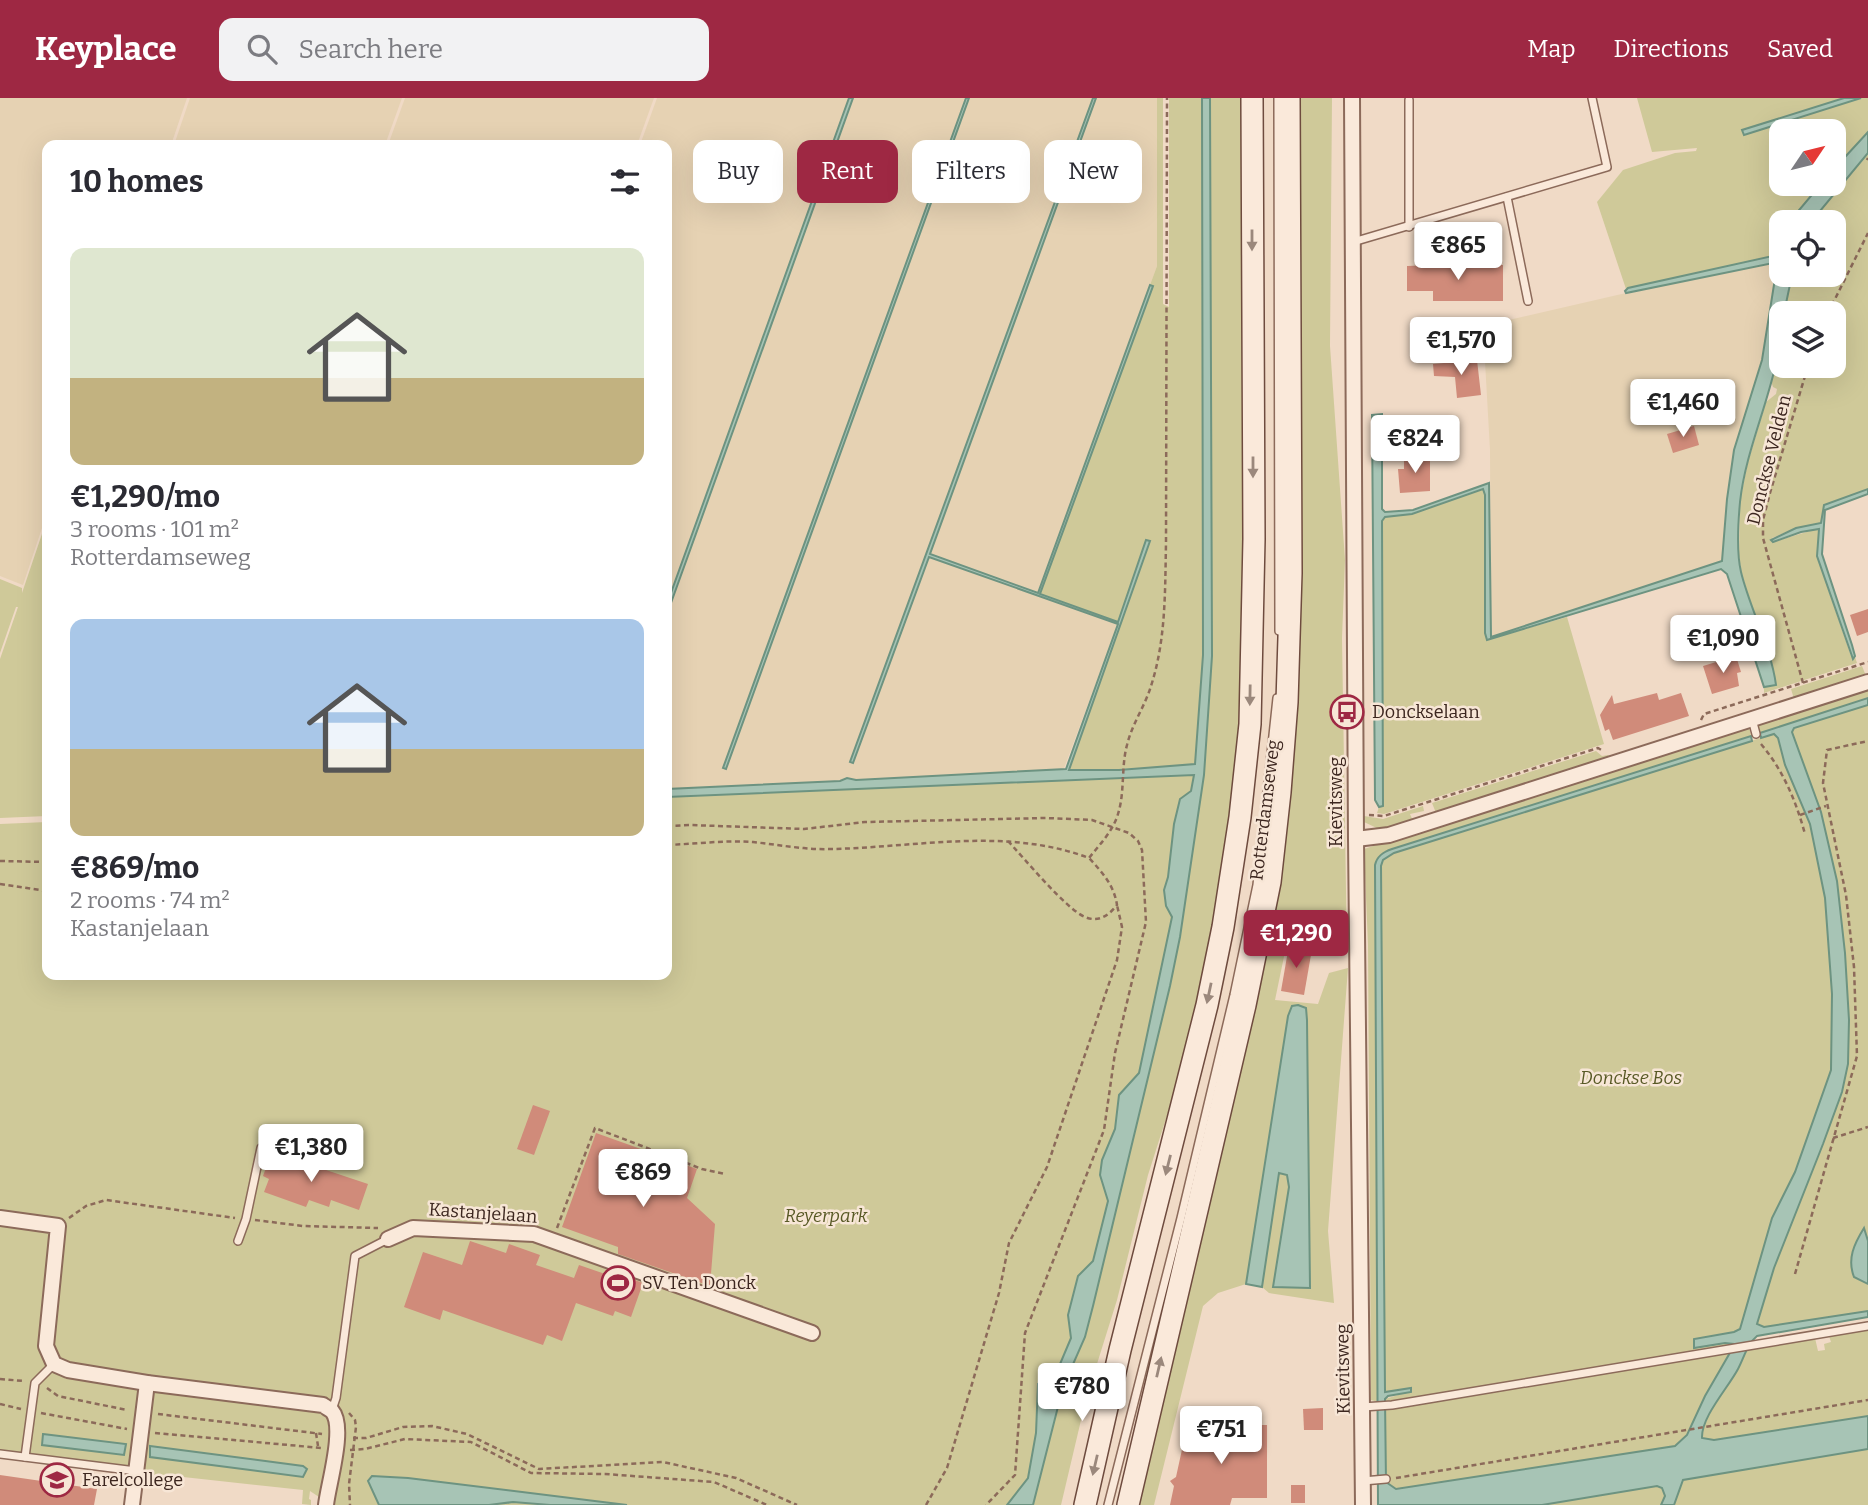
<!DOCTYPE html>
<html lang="en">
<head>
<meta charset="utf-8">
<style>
	:root { --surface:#fff; --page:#f2f2f3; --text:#2b2b33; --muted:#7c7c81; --accent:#9e2843 }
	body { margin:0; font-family:Bitter,serif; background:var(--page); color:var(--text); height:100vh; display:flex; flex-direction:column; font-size:26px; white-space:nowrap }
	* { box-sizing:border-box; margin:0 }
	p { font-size:23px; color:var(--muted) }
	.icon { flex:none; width:38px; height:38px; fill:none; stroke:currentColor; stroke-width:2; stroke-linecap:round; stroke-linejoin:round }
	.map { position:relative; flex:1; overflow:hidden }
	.details { position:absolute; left:42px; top:42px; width:630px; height:840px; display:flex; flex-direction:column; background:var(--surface); border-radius:14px; box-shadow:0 7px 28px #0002 }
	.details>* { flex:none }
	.guide { position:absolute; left:693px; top:42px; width:665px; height:63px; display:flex; gap:14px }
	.needle { width:46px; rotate:55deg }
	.controls { position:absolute; left:1769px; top:21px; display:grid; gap:14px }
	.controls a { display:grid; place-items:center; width:77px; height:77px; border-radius:14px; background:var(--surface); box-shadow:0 7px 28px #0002; font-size:35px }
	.price { position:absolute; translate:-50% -60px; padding:0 16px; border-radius:7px; background:#fff; color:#222; font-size:23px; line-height:46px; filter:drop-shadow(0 2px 4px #0008) }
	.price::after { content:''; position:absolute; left:50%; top:42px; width:21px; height:16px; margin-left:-10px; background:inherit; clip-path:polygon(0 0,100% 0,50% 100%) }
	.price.selected { background:var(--accent); color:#fff }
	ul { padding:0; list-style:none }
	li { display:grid; align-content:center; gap:14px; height:371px; padding:0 28px }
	li span { display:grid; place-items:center; height:217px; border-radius:14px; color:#555 }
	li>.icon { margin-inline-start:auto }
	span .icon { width:126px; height:126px; fill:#fffc; stroke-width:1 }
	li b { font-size:30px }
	h2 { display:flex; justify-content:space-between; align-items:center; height:84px; padding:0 28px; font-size:30px }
	.pill { padding:0 24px; border-radius:14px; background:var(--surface); box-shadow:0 7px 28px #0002; font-size:24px; line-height:63px }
	.pill.selected { background:var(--accent); color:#fff }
	header { display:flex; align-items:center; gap:42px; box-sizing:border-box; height:98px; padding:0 35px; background:var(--accent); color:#fff }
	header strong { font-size:33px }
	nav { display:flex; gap:38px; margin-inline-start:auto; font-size:24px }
	.search { width:490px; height:63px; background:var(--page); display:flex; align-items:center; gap:18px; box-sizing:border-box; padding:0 24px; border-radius:14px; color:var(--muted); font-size:26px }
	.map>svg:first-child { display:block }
</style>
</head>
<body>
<header>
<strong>Keyplace</strong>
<div class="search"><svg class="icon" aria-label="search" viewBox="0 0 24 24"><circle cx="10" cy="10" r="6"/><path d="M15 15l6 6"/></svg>Search here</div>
<nav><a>Map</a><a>Directions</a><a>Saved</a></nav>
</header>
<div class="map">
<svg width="1868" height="1407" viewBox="0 0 1868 1407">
	<rect width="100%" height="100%" fill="#f0dac6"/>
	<g fill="#e6d2b3">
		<polygon points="0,0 187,0 171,47 47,47 47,415 23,487 0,478"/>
		<polygon points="190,0 402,0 385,47 174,47"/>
		<polygon points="405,0 654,0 637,47 388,47"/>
		<polygon points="657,0 849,0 667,506 667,47 640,47"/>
		<polygon points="853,0 966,0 724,670 726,670 969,0 1093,0 850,664 853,665 929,458 1118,526 1063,673 856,682 847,680 840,683 667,691 667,516"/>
		<polygon points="1096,0 1157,0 1157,168 1038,495 930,457"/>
		<polygon points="1775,165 1777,168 1767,234 1762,262 1751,296 1723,463 1491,539 1490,352 1483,228 1626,195"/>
	</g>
	<g fill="#cfc999">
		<polygon points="1157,0 1163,0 1163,206 1169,209 1169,0 1202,0 1203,225 1211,229 1210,0 1243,0 1245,326 1243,586 1237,670 1221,794 1187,955 1148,1077 1117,1202 1086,1301 1061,1407 331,1407 310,1393 309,1401 311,1402 311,1407 302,1406 303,1392 156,1376 154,1387 148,1386 142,1377 143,1370 0,1352 0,726 47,724 47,877 667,877 667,699 1070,674 1069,672 1125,514 1122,513 1119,524 1040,496 1152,188 1150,187 1157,168"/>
		<polygon points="1292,0 1332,0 1330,248 1345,462 1342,540 1347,855 1287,844 1275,902 1318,906 1329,875 1348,870 1328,1133 1334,1205 1269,1195 1262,1189 1279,1075 1287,1077 1289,1089 1273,1189 1310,1190 1307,922 1292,908 1288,918 1246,1186 1218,1195 1203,1208 1154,1407 1139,1407 1242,956 1272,814"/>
		<polygon points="1637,0 1844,0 1742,32 1744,37 1861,0 1868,0 1868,34 1834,71 1834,33 1782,33 1782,86 1821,86 1789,124 1782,124 1781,141 1774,158 1626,191 1597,104 1623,72 1675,55 1696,53 1697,50 1652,54"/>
		<polygon points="1868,55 1868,391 1824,407 1821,425 1796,430 1772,440 1773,444 1820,430 1817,459 1851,558 1855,559 1857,565 1764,595 1764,589 1776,586 1741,473 1739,458 1740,403 1748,364 1766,304 1776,296 1777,291 1773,289 1771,283 1781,232 1782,268 1834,268 1834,215 1784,215 1792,177 1834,177 1834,124 1811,124"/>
		<polygon points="1483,391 1485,397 1485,535 1487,542 1567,519 1604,646 1384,716 1377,715 1379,709 1383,708 1382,422 1386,418 1412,416"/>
		<polygon points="47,421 47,718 0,720 0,561 18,509 16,509 0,555 0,481 22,490 22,495"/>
		<polygon points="1862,568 1866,578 1794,601 1791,591"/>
		<polygon points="1868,590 1868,600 1760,635 1758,630 1760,624"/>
		<polygon points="1868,606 1868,1213 1764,1229 1757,1226 1734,1234 1694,1241 1735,1245 1705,1298 1687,1337 1675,1348 1396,1391 1386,1384 1385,1301 1411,1293 1410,1290 1385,1294 1381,768 1383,762 1394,755"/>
		<polygon points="1746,629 1750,632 1751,638 1384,754 1375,773 1378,1304 1371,1302 1368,847 1364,751 1523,700 1562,690 1572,684"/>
		<polygon points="1596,653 1602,658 1608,657 1610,659 1436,715 1432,705"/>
		<polygon points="1423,708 1424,713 1410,716 1413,723 1381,732 1364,724 1364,718 1383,721"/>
		<path d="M1868 1231V1318L1714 1342 1702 1340C1702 1319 1736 1274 1747 1252L1815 1240 1818 1253 1825 1252 1824 1246 1831 1244 1829 1238Z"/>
		<polygon points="1868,1351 1868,1407 1674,1407 1683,1382"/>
		<polygon points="1657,1388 1662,1390 1665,1398 1661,1407 1542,1407"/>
	</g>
	<g fill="#a7c4b5" stroke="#6d9381" stroke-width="2">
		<polygon points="849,0 853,0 667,516 667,506"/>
		<polygon points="966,0 969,0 726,671 723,670"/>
		<polygon points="1093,0 1096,0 930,456 1038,495 1150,187 1153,188 1040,496 1118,524 1146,442 1150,443 1069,672 1119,672 1195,666 1203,557 1202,0 1210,0 1212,558 1204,677 1180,839 1170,888 1093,1208 1085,1239 1063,1289 1033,1407 1007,1407 1028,1380 1036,1335 1038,1286 1055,1278 1071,1240 1068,1217 1078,1178 1093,1163 1108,1103 1100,1077 1102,1062 1115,1031 1119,997 1139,975 1172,819 1166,808 1164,792 1168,779 1174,726 1180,701 1191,693 1194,677 667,699 667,691 840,683 847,680 856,682 1066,671 1118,526 929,459 853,665 850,664"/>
		<polygon points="1844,0 1861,0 1744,37 1742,32"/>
		<polygon points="1868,34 1868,55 1811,124 1789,124 1821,86 1834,86 1834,71"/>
		<path d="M1781 141 1782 177H1792L1784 215H1782C1782 281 1747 340 1740 404 1738 426 1736 453 1741 474 1750 511 1771 549 1776 587L1764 589 1727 476 1721 471 1487 542 1485 535V397L1483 391 1412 416 1385 419 1382 423 1383 708 1379 709 1375 702 1372 317 1382 316V411L1385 414 1413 412 1489 385 1491 539 1722 463 1727 401 1734 352 1762 262 1777 168 1773 165 1626 195 1625 193 1628 190 1773 158Z"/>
		<polygon points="1868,391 1868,396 1825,412 1822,456 1852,547 1855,558 1853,561 1817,458 1819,431 1801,434 1773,444 1771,442 1796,430 1821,425 1824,407"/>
		<path d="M1868 600V607L1794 630 1792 634 1821 714 1837 783 1845 855 1849 922 1848 966 1842 994 1823 1046 1774 1170 1757 1226 1764 1229 1868 1213V1219L1757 1238C1747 1246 1744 1260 1738 1271 1728 1290 1701 1319 1702 1340L1714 1342 1868 1318V1351L1683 1382 1674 1407H1661L1665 1398 1662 1390 1657 1388 1542 1407H1378L1375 767C1377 758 1383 754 1392 751L1751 638 1752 643 1394 755 1383 762 1381 768 1385 1294 1411 1290V1294L1388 1298 1385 1301 1386 1384 1396 1391 1675 1348 1687 1337 1705 1298 1735 1246 1725 1245 1694 1250V1241L1734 1234 1740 1231 1772 1120 1795 1074 1831 972 1832 896 1825 800 1810 726 1785 667 1778 640 1774 636 1761 640 1760 635Z"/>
		<polygon points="1298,907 1306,910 1307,922 1310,1190 1273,1189 1289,1089 1287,1077 1279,1075 1262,1189 1246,1186 1288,918 1292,908"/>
		<path d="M1864 1130 1868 1143V1186L1854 1179C1847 1161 1854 1146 1864 1130Z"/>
		<polygon points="43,1336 126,1346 124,1357 42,1347"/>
		<polygon points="150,1348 303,1368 307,1371 303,1379 150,1359"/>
		<polygon points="372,1378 408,1380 627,1407 550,1407 513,1404 489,1407 379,1407 368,1383"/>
	</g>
	<g fill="#d08b7a">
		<polygon points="1433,167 1503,167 1503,203 1433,203 1433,193 1407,193 1407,168"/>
		<polygon points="1477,262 1481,297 1457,300 1455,279 1434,278 1433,266"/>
		<polygon points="1694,328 1699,347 1673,355 1667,336"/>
		<polygon points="1430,358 1430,393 1400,395 1398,371 1404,371 1404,359"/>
		<polygon points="1868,511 1868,534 1857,538 1850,517"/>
		<polygon points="1736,558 1741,574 1737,575 1739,588 1712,596 1703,568"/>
		<polygon points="1657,595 1659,602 1681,595 1689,618 1613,642 1609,631 1605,633 1600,617 1612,597 1614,606"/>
		<polygon points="1289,847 1312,851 1304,897 1281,893"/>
		<polygon points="533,1007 550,1013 534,1057 517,1051"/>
		<polygon points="596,1035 697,1071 687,1100 715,1126 710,1188 618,1156 618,1149 562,1129"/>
		<polygon points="272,1054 368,1086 359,1112 331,1102 329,1109 309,1102 306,1109 264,1094 269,1081 263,1078"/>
		<polygon points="470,1143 506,1155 509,1146 540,1157 536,1167 574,1180 579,1167 608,1177 610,1173 643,1185 631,1219 615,1213 613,1218 576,1205 562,1243 547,1237 543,1247 443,1212 440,1222 404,1209 423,1154 462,1167"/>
		<polygon points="1323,1310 1323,1332 1304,1332 1303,1311"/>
		<polygon points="1188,1324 1237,1335 1239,1327 1267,1327 1267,1400 1232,1400 1230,1407 1170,1407 1174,1388 1170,1383 1176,1379"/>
		<polygon points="0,1377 97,1391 94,1407 0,1407"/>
		<rect x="1291" y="1387" width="14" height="18"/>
	</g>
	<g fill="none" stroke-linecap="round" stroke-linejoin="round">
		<defs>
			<g id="lane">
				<polyline points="1278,0 1279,533"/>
				<polyline points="1409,2 1409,129"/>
				<polyline points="1507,99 1528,203"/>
				<polyline points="1353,144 1607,69 1592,0"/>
				<polyline points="1752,621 1756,636"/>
				<polyline points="238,1143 246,1121 261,1050"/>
				<polyline points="1363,1309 1392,1307 1868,1228"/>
				<polyline points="332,1312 336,1300 355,1158 388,1141"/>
				<polyline points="0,1356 136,1373"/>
				<polyline points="25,1359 35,1285 54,1266"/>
				<polyline points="1363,1383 1386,1381"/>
				<polyline points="1108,1407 1181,1120 1234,897 1257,787 1277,600"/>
			</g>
			<g id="street">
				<polyline points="1352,0 1356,741 1363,1407"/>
				<polyline points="1356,741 1389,737 1868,584"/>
				<path d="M0 1120 58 1128 46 1248 54 1266 68 1272 147 1285 323 1307C324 1308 331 1312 332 1313 346 1329 328 1387 326 1407"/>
				<polyline points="388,1141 413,1130 534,1136 812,1235"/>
				<polyline points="132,1407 147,1285"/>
			</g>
			<g id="secondary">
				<polyline points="1085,1407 1120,1252 1207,907 1223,829 1240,719 1250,626 1254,441 1252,0"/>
				<polyline points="1128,1407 1245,907 1270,784 1280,694 1287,604 1291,475 1289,0"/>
			</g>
		</defs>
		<use href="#lane" stroke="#8c6a5a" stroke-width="10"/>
		<use href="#street" stroke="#8c6a5a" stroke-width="18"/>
		<use href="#secondary" stroke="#6e4b3e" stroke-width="24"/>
		<g stroke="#8c6a5a" stroke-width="2.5" stroke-dasharray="5 3.5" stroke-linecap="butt">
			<polyline points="1867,62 1868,60"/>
			<polyline points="1828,215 1868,135"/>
			<polyline points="1803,585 1763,440 1763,422 1770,395 1808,268"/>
			<polyline points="1701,622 1704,616 1868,564"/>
			<path d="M1761 646C1783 672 1796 703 1805 736"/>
			<polyline points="1369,717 1384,718 1598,650 1603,653"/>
			<polyline points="1800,717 1826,708"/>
			<polyline points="667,728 690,727 804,731 865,724 1046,720 1092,722 1129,735 1138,743 1142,752 1146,824 1115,955 1104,1032 1025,1235 1015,1377 986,1407"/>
			<path d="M1008 743C1023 759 1067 812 1085 819 1099 825 1109 817 1117 807 1114 787 1102 774 1089 760"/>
			<path d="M667 747C695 746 725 742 753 744 780 747 806 752 833 751 918 749 1007 729 1089 760 1100 746 1113 733 1118 716 1125 694 1121 669 1127 647 1132 626 1145 608 1151 588 1166 542 1165 493 1166 445L1167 0"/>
			<polyline points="0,763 47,764"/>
			<polyline points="0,786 47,793"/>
			<polyline points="1833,1040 1868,1029"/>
			<polyline points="69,1120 86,1108 106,1102 235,1120"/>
			<polyline points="255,1122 303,1128 378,1130"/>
			<polyline points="557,1130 595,1030 702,1071 725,1076"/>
			<polyline points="1795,1176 1857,958 1854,869 1846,797 1823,685 1827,652 1868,643"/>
			<polyline points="0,1281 24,1283"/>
			<polyline points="47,1290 58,1298 127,1312"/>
			<polyline points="0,1306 21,1311"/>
			<polyline points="41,1315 127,1331"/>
			<polyline points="349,1315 355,1322 356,1329 349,1386 350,1407"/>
			<polyline points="158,1316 322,1336"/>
			<polyline points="155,1335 322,1350"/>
			<polyline points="316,1335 318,1348"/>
			<polyline points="353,1340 366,1340 403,1329 432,1328 467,1336 539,1371 663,1364 736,1380 797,1407"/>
			<polyline points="350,1352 365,1351 405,1341 471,1344 531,1375 605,1376 714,1384 767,1407"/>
			<polyline points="1396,1380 1868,1302"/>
			<polyline points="926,1407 947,1370 999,1195 1009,1145 1047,1069 1117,862 1122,829 1117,807"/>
		</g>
		<use href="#lane" stroke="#fae9da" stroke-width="7"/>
		<use href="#street" stroke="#fae9da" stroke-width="14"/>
		<use href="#secondary" stroke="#fae9da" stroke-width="21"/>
	</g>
	<defs><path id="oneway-solid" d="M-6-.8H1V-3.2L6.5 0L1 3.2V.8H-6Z" transform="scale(1.75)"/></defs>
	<g fill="#9b887c">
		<use href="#oneway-solid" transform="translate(1252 142) rotate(90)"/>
		<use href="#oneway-solid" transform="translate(1253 369) rotate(90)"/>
		<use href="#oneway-solid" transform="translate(1250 597) rotate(91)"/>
		<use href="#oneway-solid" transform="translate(1209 895) rotate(102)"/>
		<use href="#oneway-solid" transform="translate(1168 1067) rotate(104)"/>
		<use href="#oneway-solid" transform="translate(1159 1269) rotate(-77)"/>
		<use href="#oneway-solid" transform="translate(1095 1367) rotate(103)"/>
	</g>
	<defs>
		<symbol id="bus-ring" viewBox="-11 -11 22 22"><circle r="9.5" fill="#f7e6d6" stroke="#9e2843" stroke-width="1.5"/><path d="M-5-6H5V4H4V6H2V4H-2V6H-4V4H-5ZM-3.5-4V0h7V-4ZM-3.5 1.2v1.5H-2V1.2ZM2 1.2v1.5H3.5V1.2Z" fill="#9e2843"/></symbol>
		<symbol id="stadium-ring" viewBox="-11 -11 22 22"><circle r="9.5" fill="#f7e6d6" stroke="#9e2843" stroke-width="1.5"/><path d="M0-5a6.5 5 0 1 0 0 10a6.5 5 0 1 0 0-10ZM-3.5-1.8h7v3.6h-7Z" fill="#9e2843"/></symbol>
		<symbol id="school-ring" viewBox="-11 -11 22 22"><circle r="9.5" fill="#f7e6d6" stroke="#9e2843" stroke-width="1.5"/><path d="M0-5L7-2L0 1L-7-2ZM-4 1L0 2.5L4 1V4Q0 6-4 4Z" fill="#9e2843"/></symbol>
	</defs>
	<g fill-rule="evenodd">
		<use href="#bus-ring" x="1328" y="595" width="38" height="38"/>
		<use href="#stadium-ring" x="599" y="1166" width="38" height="38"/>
		<use href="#school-ring" x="38" y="1363" width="38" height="38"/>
	</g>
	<g text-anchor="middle" stroke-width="5" stroke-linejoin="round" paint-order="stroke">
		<g font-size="18" fill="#3c261f" stroke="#f7e6d6">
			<text transform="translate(1769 362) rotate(-76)" y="6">Donckse Velden</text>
			<text transform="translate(1336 704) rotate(-90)" y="6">Kievitsweg</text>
			<text transform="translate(1265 712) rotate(-83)" y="6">Rotterdamseweg</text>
			<text transform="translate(483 1115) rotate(4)" y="6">Kastanjelaan</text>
			<text transform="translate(1343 1271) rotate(-91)" y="6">Kievitsweg</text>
		</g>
		<g font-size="18" fill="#3c261f" stroke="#f7e6d6" text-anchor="start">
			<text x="1372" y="620">Donckselaan</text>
			<text x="642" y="1191">SV Ten Donck</text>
			<text x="82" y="1388">Farelcollege</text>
		</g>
		<g font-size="18" font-style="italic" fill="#585925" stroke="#f7e6d6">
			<text x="1631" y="986">Donckse Bos</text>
			<text x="826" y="1124">Reyerpark</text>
		</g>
	</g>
</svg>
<div class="controls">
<a><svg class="needle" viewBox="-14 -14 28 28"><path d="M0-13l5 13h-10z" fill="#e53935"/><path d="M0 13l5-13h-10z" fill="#7c7c81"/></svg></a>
<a><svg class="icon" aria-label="locate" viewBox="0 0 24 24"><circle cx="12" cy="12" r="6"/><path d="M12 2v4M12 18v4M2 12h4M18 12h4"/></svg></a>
<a><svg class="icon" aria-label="layers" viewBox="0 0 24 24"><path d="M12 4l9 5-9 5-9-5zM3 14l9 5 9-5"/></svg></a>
</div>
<b class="price" style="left:1458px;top:184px">€865</b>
<b class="price" style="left:1461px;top:279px">€1,570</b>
<b class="price" style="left:1683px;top:341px">€1,460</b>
<b class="price" style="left:1415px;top:377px">€824</b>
<b class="price" style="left:1723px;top:577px">€1,090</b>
<b class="price selected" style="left:1296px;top:872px">€1,290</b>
<b class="price" style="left:311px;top:1086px">€1,380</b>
<b class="price" style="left:643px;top:1111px">€869</b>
<b class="price" style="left:1082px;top:1325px">€780</b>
<b class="price" style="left:1221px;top:1368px">€751</b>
<div class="guide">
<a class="pill">Buy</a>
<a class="pill selected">Rent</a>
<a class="pill">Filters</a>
<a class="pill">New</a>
</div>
<section class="details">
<h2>10 homes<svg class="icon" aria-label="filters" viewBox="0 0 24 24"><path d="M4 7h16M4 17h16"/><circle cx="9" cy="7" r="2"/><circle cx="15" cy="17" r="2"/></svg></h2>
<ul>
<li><span style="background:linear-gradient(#dfe7d0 60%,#c2b280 0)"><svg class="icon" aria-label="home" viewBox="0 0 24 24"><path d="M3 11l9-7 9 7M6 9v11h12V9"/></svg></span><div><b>€1,290/mo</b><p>3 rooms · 101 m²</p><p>Rotterdamseweg</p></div></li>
<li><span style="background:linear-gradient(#a9c7e8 60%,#c2b280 0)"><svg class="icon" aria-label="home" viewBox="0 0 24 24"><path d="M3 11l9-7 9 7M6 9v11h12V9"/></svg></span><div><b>€869/mo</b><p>2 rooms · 74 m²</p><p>Kastanjelaan</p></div></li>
</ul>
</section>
</div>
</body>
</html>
